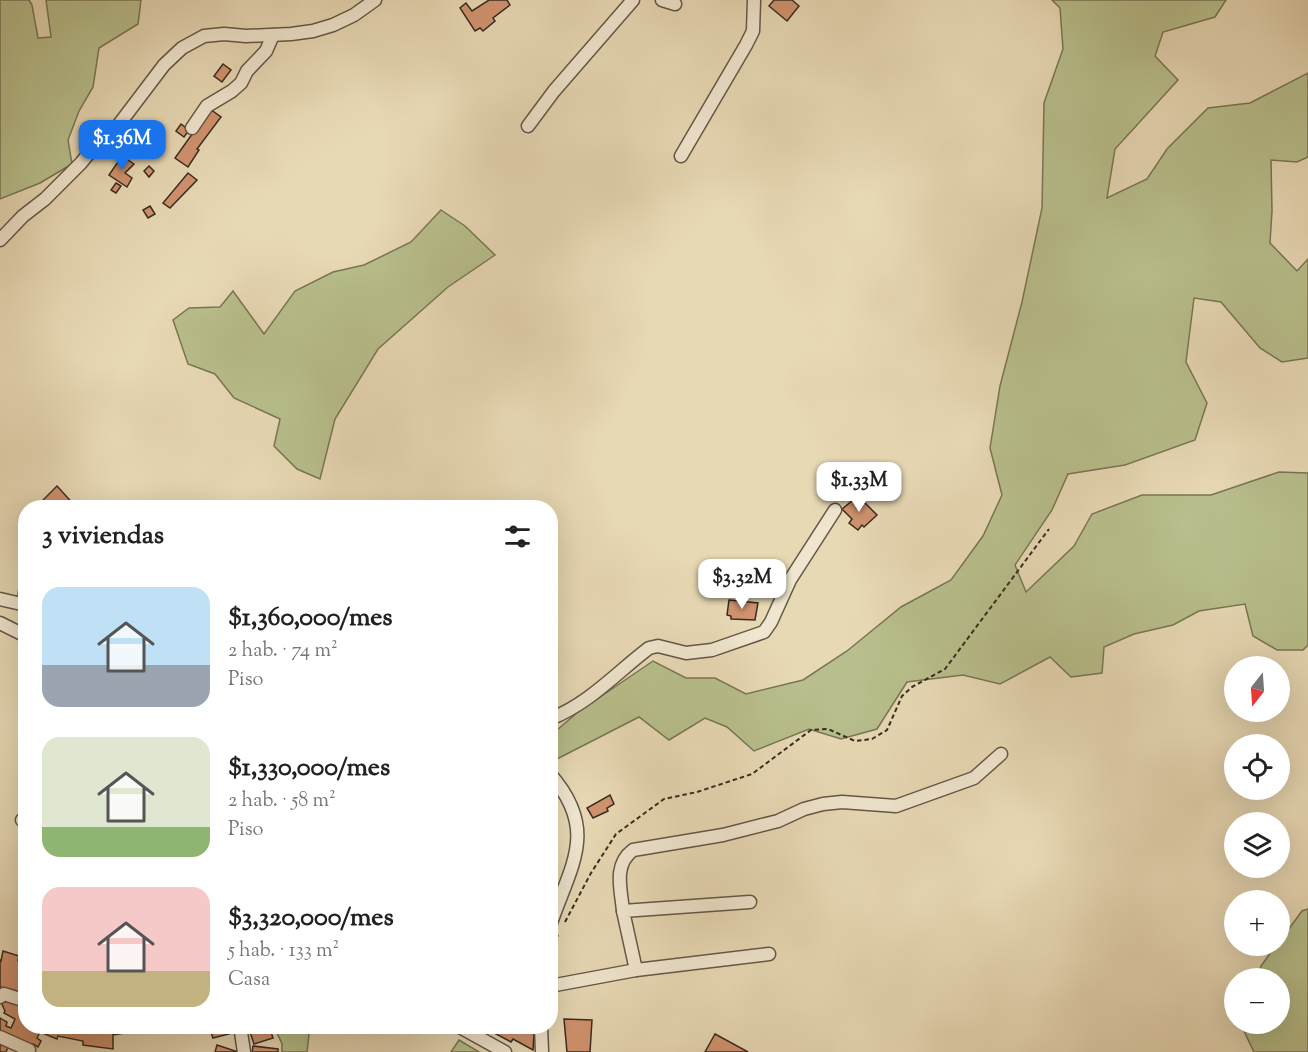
<!DOCTYPE html>
<html lang="es">
<head>
<meta charset="utf-8">
<style>
	:root { --surface:#fff; --page:#f2f2f2; --text:#222; --muted:#767676; --accent:#1a73e8 }
	body { margin:0; font-family:"Sorts Mill Goudy",serif; background:var(--page); color:var(--text); height:100vh; display:flex; flex-direction:column; font-size:22px; white-space:nowrap }
	* { box-sizing:border-box; margin:0 }
	p { font-size:20px; color:var(--muted) }
	.icon { flex:none; width:33px; height:33px; fill:none; stroke:currentColor; stroke-width:2; stroke-linecap:round; stroke-linejoin:round }
	.map { position:relative; flex:1; overflow:hidden }
	.details { position:absolute; left:18px; top:500px; width:540px; height:534px; display:flex; flex-direction:column; background:var(--surface); border-radius:24px; box-shadow:0 6px 24px #0002 }
	.details>* { flex:none }
	.needle { width:39px; rotate:197deg }
	.fabs { position:absolute; left:1224px; top:656px; display:grid; gap:12px }
	.fabs a { display:grid; place-items:center; width:66px; height:66px; border-radius:50%; background:var(--surface); box-shadow:0 6px 24px #0002; font-size:30px }
	.price { position:absolute; translate:-50% -51px; padding:0 14px; border-radius:12px; background:#fff; color:#222; font-size:20px; line-height:39px; filter:drop-shadow(0 2px 3px #0008) }
	.price::after { content:''; position:absolute; left:50%; top:36px; width:18px; height:14px; margin-left:-9px; background:inherit; clip-path:polygon(0 0,100% 0,50% 100%) }
	.price.selected { background:var(--accent); color:#fff }
	ul { padding:0; list-style:none }
	li { display:flex; align-items:center; gap:18px; height:150px; padding:0 24px }
	li span { display:grid; place-items:center; flex:none; width:168px; height:120px; border-radius:18px; color:#555 }
	li>.icon { margin-inline-start:auto }
	span .icon { width:72px; height:72px; fill:#fffc; stroke-width:1 }
	li b { font-size:26px }
	h2 { display:flex; justify-content:space-between; align-items:center; height:72px; padding:0 24px; font-size:26px }
	.map>svg:first-child { display:block }
</style>
</head>
<body>
<div class="map">
<svg width="1308" height="1052" viewBox="0 0 1308 1052">
	<rect width="100%" height="100%" fill="#e8d9b5"/>
	<filter id="stains"><feTurbulence type="fractalNoise" baseFrequency=".00333" numOctaves="4"/><feColorMatrix values="0 0 0 0 .2 0 0 0 0 .09 0 0 0 0 .02 0 0 0 .5 -.17"/></filter>
	<radialGradient id="worn" r=".72"><stop offset=".6" stop-color="#630" stop-opacity="0"/><stop offset="1" stop-color="#630" stop-opacity=".3"/></radialGradient>
	<g fill="#b8bf8c" stroke="#787656" stroke-width="1.5">
		<polygon points="0,0 29,0 32,5 38,38 51,37 46,0 141,0 138,24 99,48 93,87 79,111 68,140 72,164 40,183 0,199"/>
		<polygon points="1052,0 1226,0 1215,17 1163,32 1155,56 1178,80 1115,149 1107,198 1147,179 1167,149 1208,108 1250,103 1308,73 1308,157 1297,162 1271,160 1272,211 1270,243 1297,271 1308,259 1308,358 1282,362 1260,348 1221,302 1194,298 1186,362 1207,403 1195,440 1125,465 1068,474 1052,510 1015,565 1026,592 1074,546 1092,514 1142,495 1211,495 1279,472 1308,473 1308,645 1303,650 1277,650 1253,636 1245,604 1199,611 1173,625 1134,634 1104,647 1102,673 1071,677 1050,657 1000,684 963,675 907,682 877,729 841,739 809,729 754,751 727,727 705,718 669,740 639,717 553,761 551,758 551,735 578,712 653,661 686,678 715,678 746,694 803,680 847,651 901,607 951,580 983,536 1002,495 990,448 1000,386 1022,302 1042,208 1044,103 1063,49 1060,8"/>
		<polygon points="441,210 465,226 495,255 448,287 378,349 335,419 320,479 297,469 274,446 280,419 234,398 215,374 188,364 173,320 189,308 220,307 233,291 264,334 295,291 333,272 364,265 411,242"/>
		<polygon points="1308,909 1308,1052 1254,1052 1242,1027 1243,1023 1280,1023 1280,978 1257,978 1261,966 1276,945 1280,945 1280,941 1302,911"/>
		<polygon points="274,1026 310,1026 307,1052 282,1052 282,1044"/>
		<polygon points="459,1040 479,1052 451,1052"/>
	</g>
	<g fill="#d1936f" stroke="#382c21" stroke-width="1.5">
		<polygon points="489,0 507,0 510,5 493,18 495,21 483,31 480,28 475,31 460,8 466,3 472,11"/>
		<polygon points="774,0 792,0 799,6 787,21 769,6"/>
		<polygon points="223,64 231,70 222,82 214,76"/>
		<polygon points="210,109 221,117 197,149 199,150 188,167 175,158"/>
		<polygon points="181,124 189,130 184,137 176,131"/>
		<polygon points="122,156 134,164 125,173 132,178 127,187 109,175"/>
		<polygon points="149,166 154,171 149,177 144,171"/>
		<polygon points="188,173 197,180 170,208 163,203"/>
		<polygon points="116,183 121,186 116,193 111,190"/>
		<polygon points="150,206 155,214 148,218 143,210"/>
		<polygon points="57,486 76,507 43,507 40,503"/>
		<polygon points="858,496 877,515 864,527 862,525 858,530 849,523 852,519 842,509"/>
		<polygon points="20,571 26,572 26,599 18,598"/>
		<polygon points="729,600 758,603 755,620 731,619 731,616 727,615"/>
		<polygon points="610,795 614,804 607,808 608,811 593,818 587,808"/>
		<polygon points="3,951 19,956 18,961 26,963 26,993 0,987 0,960 1,961"/>
		<polygon points="1,1002 20,1002 26,1005 26,1026 106,1026 108,1031 114,1029 113,1026 127,1026 124,1033 113,1035 113,1049 83,1045 83,1041 58,1036 57,1039 40,1032 37,1038 41,1041 38,1047 33,1044 31,1048 0,1034 0,1018 7,1022 6,1026 11,1028 15,1019 4,1013 5,1011"/>
		<polygon points="564,1019 592,1020 590,1052 567,1052"/>
		<polygon points="173,1026 187,1026 185,1030 180,1027 177,1032 172,1029"/>
		<polygon points="209,1026 233,1026 236,1032 213,1038"/>
		<polygon points="248,1026 269,1026 273,1038 254,1044"/>
		<polygon points="487,1026 518,1026 534,1034 533,1050 513,1039 511,1042 496,1034 497,1032"/>
		<polygon points="715,1034 748,1052 705,1052"/>
		<polygon points="0,1041 9,1045 6,1052 0,1052"/>
		<polygon points="217,1045 238,1052 215,1052"/>
		<polygon points="253,1046 278,1049 278,1052 252,1052"/>
	</g>
	<g fill="none" stroke-linecap="round" stroke-linejoin="round">
		<defs>
			<g id="minor">
				<polyline points="662,0 675,4"/>
				<polyline points="528,126 554,91 633,0"/>
				<polyline points="192,128 207,106 232,91 241,83 247,71 266,51 273,35"/>
				<polyline points="681,156 746,45 753,31 754,0"/>
				<polyline points="0,240 23,216 45,199 81,163 98,142 117,127 164,65 182,48 204,36 224,34 246,36 291,34 313,31 333,25 354,15 375,0"/>
				<polyline points="0,599 26,605"/>
				<polyline points="0,623 26,636"/>
				<path d="M550 719C590 703 616 673 649 648L658 646 686 653 712 650 764 632 771 622 790 580 835 510"/>
				<path d="M550 774C600 831 570 866 550 926"/>
				<polyline points="22,820 26,819"/>
				<path d="M623 911C621 889 613 865 633 850L723 835 778 821 804 809 823 804 842 802 896 806 974 778 1001 754"/>
				<polyline points="636,970 623,911 750,902"/>
				<polyline points="550,986 636,970 769,954"/>
				<polyline points="0,997 4,994 26,1001"/>
				<polyline points="240,1026 244,1052"/>
				<polyline points="458,1026 505,1052"/>
				<polyline points="541,1026 542,1052"/>
				<polyline points="0,1037 29,1050"/>
			</g>
		</defs>
		<use href="#minor" stroke="#645746" stroke-width="15"/>
		<g stroke="#382c21" stroke-width="2" stroke-dasharray="4.5 3" stroke-linecap="butt">
			<polyline points="565,922 591,873 616,834 664,799 697,792 752,774 811,730 828,729 855,741 872,739 887,730 902,696 912,687 945,669 1049,529"/>
			<polyline points="550,952 558,935"/>
		</g>
		<use href="#minor" stroke="#f0e6cf" stroke-width="12"/>
	</g>
	<rect width="100%" height="100%" filter="url(#stains)"/>
	<rect width="100%" height="100%" fill="url(#worn)"/>
</svg>
<div class="fabs">
<a><svg class="needle" viewBox="-14 -14 28 28"><path d="M0-13l5 13h-10z" fill="#e53935"/><path d="M0 13l5-13h-10z" fill="#767676"/></svg></a>
<a><svg class="icon" aria-label="locate" viewBox="0 0 24 24"><circle cx="12" cy="12" r="6"/><path d="M12 2v4M12 18v4M2 12h4M18 12h4"/></svg></a>
<a><svg class="icon" aria-label="layers" viewBox="0 0 24 24"><path d="M12 4l9 5-9 5-9-5zM3 14l9 5 9-5"/></svg></a>
<a>+</a>
<a>−</a>
</div>
<b class="price selected" style="left:122px;top:171px">$1.36M</b>
<b class="price" style="left:859px;top:513px">$1.33M</b>
<b class="price" style="left:742px;top:610px">$3.32M</b>
<section class="details">
<h2>3 viviendas<svg class="icon" aria-label="filters" viewBox="0 0 24 24"><path d="M4 7h16M4 17h16"/><circle cx="9" cy="7" r="2"/><circle cx="15" cy="17" r="2"/></svg></h2>
<ul>
<li><span style="background:linear-gradient(#bfe0f5 65%,#9aa5b1 0)"><svg class="icon" aria-label="home" viewBox="0 0 24 24"><path d="M3 11l9-7 9 7M6 9v11h12V9"/></svg></span><div><b>$1,360,000/mes</b><p>2 hab. · 74 m²</p><p>Piso</p></div></li>
<li><span style="background:linear-gradient(#dfe7d0 75%,#8fb573 0)"><svg class="icon" aria-label="home" viewBox="0 0 24 24"><path d="M3 11l9-7 9 7M6 9v11h12V9"/></svg></span><div><b>$1,330,000/mes</b><p>2 hab. · 58 m²</p><p>Piso</p></div></li>
<li><span style="background:linear-gradient(#f6c9c9 70%,#c2b280 0)"><svg class="icon" aria-label="home" viewBox="0 0 24 24"><path d="M3 11l9-7 9 7M6 9v11h12V9"/></svg></span><div><b>$3,320,000/mes</b><p>5 hab. · 133 m²</p><p>Casa</p></div></li>
</ul>
</section>
</div>
</body>
</html>
